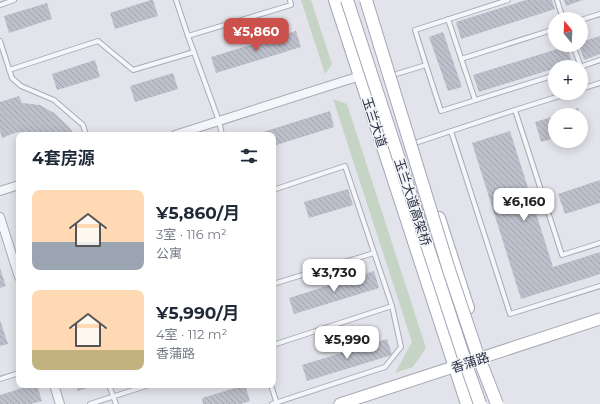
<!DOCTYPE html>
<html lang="zh">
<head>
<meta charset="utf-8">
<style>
	:root { --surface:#fff; --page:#f6f6f7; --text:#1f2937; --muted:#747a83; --accent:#cc504b }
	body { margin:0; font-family:Montserrat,"Noto Sans SC",sans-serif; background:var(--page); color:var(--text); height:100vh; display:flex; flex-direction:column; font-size:15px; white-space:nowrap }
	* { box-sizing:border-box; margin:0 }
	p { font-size:13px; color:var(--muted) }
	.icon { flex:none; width:22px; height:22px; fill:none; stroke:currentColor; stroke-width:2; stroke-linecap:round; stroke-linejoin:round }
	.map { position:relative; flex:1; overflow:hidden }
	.drawer { position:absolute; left:16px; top:132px; width:260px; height:256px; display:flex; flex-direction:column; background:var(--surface); border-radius:8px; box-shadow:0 2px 10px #0003 }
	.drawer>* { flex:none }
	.needle { width:26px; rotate:342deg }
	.tools { position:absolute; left:548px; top:12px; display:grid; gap:8px }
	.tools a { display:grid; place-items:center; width:40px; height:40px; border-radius:50%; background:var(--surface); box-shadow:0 2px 10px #0003; font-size:20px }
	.price { position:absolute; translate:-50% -34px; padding:0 9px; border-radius:8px; background:#fff; color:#222; font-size:13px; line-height:26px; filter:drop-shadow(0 1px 2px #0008) }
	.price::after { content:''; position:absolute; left:50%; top:24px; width:12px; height:9px; margin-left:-6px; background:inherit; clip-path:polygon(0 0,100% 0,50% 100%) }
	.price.on { background:var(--accent); color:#fff }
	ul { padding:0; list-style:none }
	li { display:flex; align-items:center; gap:12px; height:100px; padding:0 16px }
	li span { display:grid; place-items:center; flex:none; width:112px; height:80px; border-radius:8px; color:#555 }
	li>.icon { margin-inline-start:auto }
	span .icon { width:48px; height:48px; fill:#fffc; stroke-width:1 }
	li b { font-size:17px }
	h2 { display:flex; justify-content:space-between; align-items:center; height:48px; padding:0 16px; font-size:17px }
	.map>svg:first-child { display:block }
</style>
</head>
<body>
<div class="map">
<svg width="600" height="404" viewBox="0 0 600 404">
	<defs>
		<pattern id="building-back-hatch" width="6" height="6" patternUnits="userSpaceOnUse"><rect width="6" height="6" fill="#bdbfca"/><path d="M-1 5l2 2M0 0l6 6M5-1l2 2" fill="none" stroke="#a3a4af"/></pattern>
	</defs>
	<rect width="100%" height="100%" fill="#e3e4eb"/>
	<g fill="#c5d4c4">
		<polygon points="301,0 311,0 332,64 325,74"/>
		<polygon points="333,99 347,104 426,348 413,367 395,373 412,342"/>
	</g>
	<g fill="url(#building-back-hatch)">
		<polygon points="151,0 153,0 158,16 115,29 110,13"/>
		<polygon points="526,0 552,0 555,9 461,39 456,22"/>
		<polygon points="564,0 583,0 566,6"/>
		<polygon points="47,3 52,19 9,33 4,16"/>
		<polygon points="296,31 301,47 216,73 211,57"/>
		<polygon points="443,32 462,87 448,91 429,37"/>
		<polygon points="600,36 600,54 584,60 579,45 581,45 581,42"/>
		<polygon points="567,46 572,63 479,92 473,75"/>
		<polygon points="95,60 100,77 57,90 52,74"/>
		<polygon points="173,73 178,89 135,102 130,86"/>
		<polygon points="19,96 22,103 40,105 54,113 68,126 75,135 33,135 29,133 17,132 2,138 0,131 0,102"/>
		<polygon points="578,108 580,115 558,115"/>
		<polygon points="330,111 334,127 273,146 273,135 253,135"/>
		<polygon points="555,116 555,138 541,142 535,122"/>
		<polygon points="510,131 553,267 600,252 600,274 521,299 472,143"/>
		<polygon points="600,180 600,203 565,214 558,194"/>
		<polygon points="348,189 353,205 309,218 304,202"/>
		<polygon points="0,268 6,286 0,288"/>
		<polygon points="374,271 379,288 294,314 289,298"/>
		<polygon points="0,320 8,344 0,346"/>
		<polygon points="387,339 392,355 307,381 302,365"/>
		<polygon points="32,385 37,385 42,401 31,404 0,404 0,395"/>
		<polygon points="76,385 96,385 78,391"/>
		<polygon points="245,385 250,401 241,404 203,404 202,398"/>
	</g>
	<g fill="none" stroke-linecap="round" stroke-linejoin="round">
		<defs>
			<g id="lane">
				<polyline points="176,0 188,36 291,5 290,0"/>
				<polyline points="557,0 563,19"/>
				<polyline points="0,5 14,0"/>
				<polyline points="448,19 475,100"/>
				<polyline points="581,20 600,14"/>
				<polyline points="188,36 219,121 222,135"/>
				<polyline points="0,41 12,78 21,86 54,100 83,125 86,135"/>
				<polyline points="573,45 581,67"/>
				<polyline points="461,59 555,29"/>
				<polyline points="426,65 441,111 555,75"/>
				<polyline points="580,67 600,60"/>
				<polyline points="9,70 98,41 133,70 194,52"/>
				<polyline points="393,75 426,65 415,30 508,0"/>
				<polyline points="581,89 600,83"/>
				<polyline points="569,93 515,110 562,255 600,243"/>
				<polyline points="451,131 510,314 600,286"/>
				<polyline points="415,143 515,110"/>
				<polyline points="273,190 345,166 392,306 273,345"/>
				<polyline points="273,284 374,253"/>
				<polyline points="0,379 19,373"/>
				<polyline points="109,385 116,404"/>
				<polyline points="271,385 277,404"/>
				<polyline points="90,404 149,385"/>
				<polyline points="272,404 385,367 401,347 392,306"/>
			</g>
			<g id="street">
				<polyline points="175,135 360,76"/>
				<polyline points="0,191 19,185"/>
				<polyline points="0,217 19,277"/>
				<polyline points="54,385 60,404"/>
			</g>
			<polyline id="secondary" points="340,404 600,319"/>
			<g id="primary">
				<polyline points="335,0 467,404"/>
				<polyline points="439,218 468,308"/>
			</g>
		</defs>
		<use href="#lane" stroke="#a8aab5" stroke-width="6"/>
		<use href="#street" stroke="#a8aab5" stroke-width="10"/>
		<use href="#secondary" stroke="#a8aab5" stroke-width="13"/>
		<use href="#primary" stroke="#a2a6b6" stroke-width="14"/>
		<use href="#lane" stroke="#f5f6f9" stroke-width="4"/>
		<use href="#street" stroke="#f5f6f9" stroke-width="8"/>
		<use href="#secondary" stroke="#fff" stroke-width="11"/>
		<use href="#primary" stroke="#fff" stroke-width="12"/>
		<defs>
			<g id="primary-bridge">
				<polyline points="347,0 468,370 480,404"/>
				<polyline points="366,0 449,270 477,353 497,404"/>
			</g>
		</defs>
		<use href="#primary-bridge" stroke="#a2a6b6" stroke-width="14" stroke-linecap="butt"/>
		<use href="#primary-bridge" stroke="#fff" stroke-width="12"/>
	</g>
	<g text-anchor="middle" stroke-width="3" stroke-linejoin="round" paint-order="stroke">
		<g font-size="13" fill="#2b2f43" stroke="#f2f4f8">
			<text transform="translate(375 122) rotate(72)" y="5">玉兰大道</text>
			<text transform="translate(413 202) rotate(72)" y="5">玉兰大道高架桥</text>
			<text transform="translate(470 362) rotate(-18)" y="5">香蒲路</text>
		</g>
	</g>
</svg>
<div class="tools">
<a><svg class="needle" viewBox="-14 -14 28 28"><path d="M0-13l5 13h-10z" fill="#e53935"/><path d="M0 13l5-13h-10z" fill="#747a83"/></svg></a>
<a>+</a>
<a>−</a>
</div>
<b class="price on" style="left:256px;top:52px">¥5,860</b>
<b class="price" style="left:524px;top:222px">¥6,160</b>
<b class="price" style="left:334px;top:293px">¥3,730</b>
<b class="price" style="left:347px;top:360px">¥5,990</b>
<section class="drawer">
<h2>4套房源<svg class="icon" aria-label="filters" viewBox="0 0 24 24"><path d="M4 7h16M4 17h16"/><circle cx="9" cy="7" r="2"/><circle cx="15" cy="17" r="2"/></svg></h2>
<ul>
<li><span style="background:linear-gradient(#ffd9b3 65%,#9aa5b1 0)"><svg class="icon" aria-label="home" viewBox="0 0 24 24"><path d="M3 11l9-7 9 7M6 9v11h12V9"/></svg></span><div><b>¥5,860/月</b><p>3室 · 116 m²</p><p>公寓</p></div></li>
<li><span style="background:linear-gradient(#ffd9b3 75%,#c2b280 0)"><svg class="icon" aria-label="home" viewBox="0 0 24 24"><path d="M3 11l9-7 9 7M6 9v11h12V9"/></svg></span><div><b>¥5,990/月</b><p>4室 · 112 m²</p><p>香蒲路</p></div></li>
</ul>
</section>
</div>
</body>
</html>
